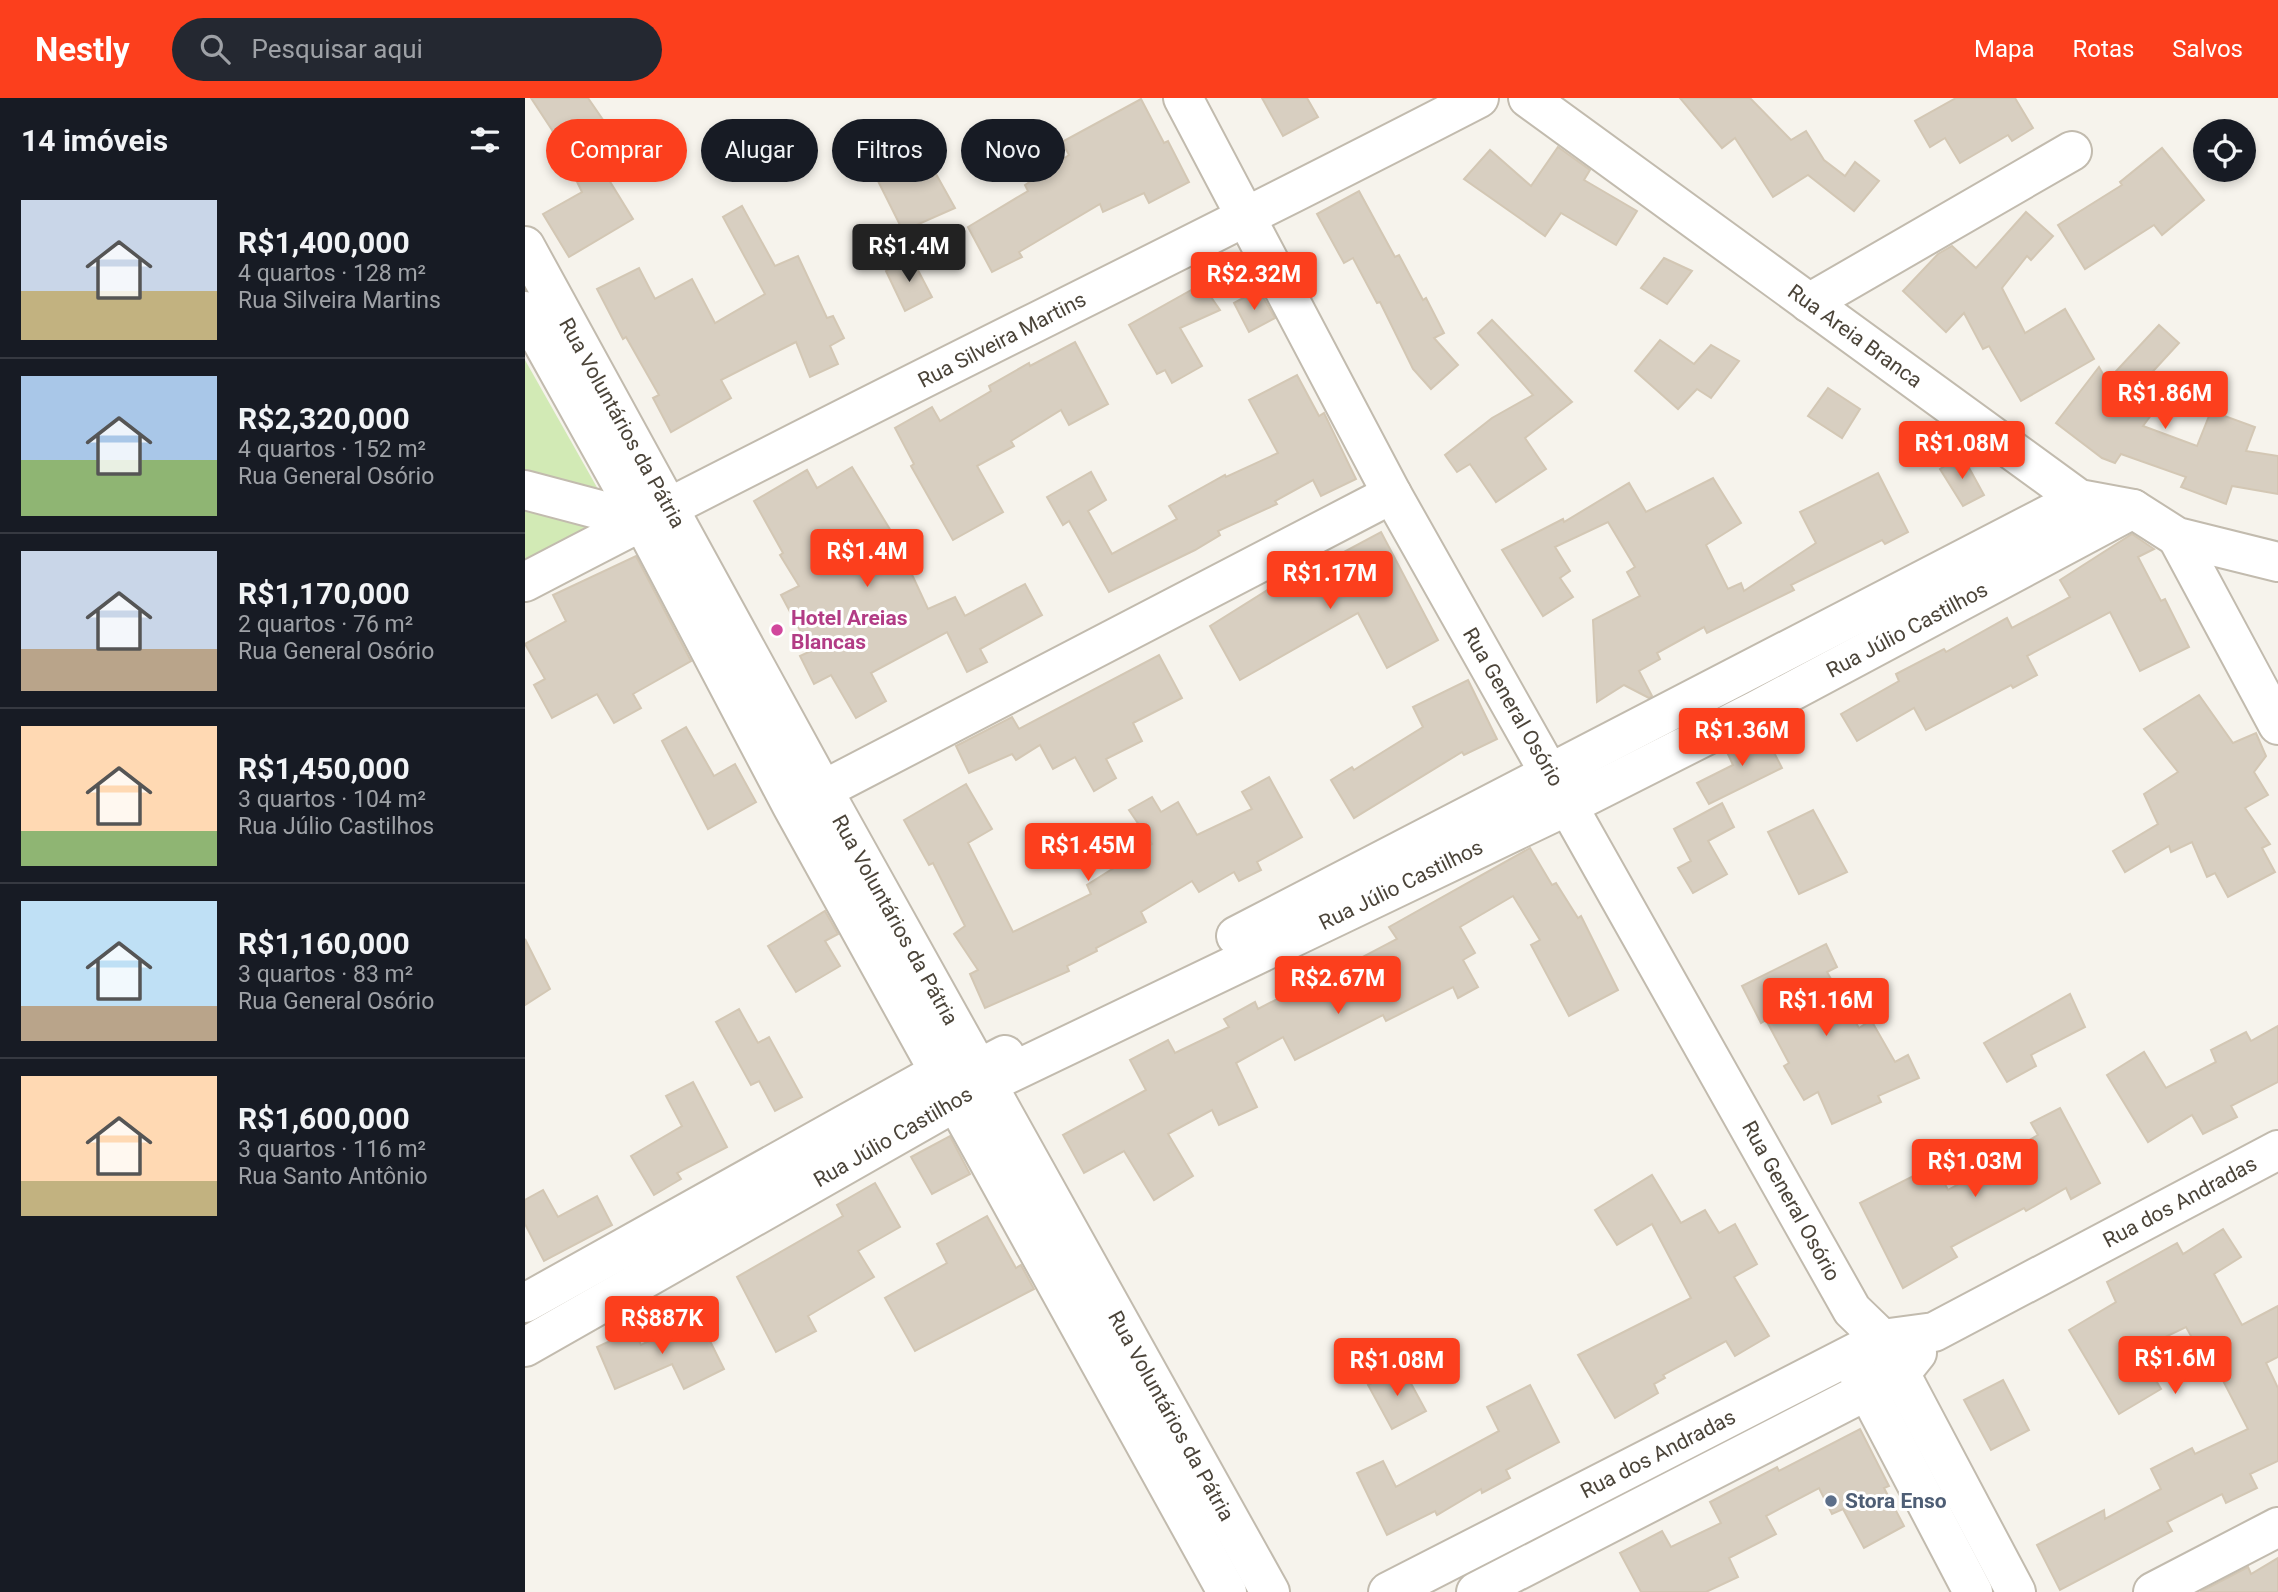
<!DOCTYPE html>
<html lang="pt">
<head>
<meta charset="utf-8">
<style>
	:root { --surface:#171b24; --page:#242831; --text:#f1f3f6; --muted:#9ea1a6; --line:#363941; --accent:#fc3f1d }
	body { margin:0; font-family:Roboto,sans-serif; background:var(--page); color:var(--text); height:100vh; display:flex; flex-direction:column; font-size:26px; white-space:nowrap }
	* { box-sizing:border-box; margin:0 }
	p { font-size:23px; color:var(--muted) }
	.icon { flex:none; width:38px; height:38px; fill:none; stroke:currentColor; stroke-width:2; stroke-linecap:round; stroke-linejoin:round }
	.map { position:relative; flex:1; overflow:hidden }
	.details { display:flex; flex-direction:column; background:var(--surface); width:525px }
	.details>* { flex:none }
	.guide { position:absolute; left:21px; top:21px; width:665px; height:63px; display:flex; gap:14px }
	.tools { position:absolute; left:1668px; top:21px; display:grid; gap:14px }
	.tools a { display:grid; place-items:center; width:63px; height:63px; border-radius:50%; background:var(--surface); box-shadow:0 4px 10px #0003; font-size:35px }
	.price { position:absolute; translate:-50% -60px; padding:0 16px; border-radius:7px; background:var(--accent); color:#fff; font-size:23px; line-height:46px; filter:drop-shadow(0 2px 4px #0008) }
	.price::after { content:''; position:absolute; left:50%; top:42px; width:21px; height:16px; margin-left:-10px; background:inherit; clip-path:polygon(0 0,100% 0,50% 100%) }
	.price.selected { background:#222; color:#fff }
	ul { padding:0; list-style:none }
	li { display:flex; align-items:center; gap:21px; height:175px; padding:0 21px }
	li+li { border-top:2px solid var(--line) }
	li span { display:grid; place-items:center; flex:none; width:196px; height:140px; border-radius:0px; color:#555 }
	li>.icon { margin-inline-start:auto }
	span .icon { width:84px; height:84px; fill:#fffc; stroke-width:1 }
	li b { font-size:30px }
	h2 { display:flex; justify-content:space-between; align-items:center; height:84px; padding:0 21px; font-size:30px }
	.tag { padding:0 24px; border-radius:32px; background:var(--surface); box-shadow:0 4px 10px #0003; font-size:24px; line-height:63px }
	.tag.selected { background:var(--accent); color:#fff }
	header { display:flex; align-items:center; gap:42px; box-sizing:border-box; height:98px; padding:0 35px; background:var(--accent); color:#fff }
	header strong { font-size:33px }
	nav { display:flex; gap:38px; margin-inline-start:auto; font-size:24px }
	.search { width:490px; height:63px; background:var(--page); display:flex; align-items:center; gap:18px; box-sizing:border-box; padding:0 24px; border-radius:38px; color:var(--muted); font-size:26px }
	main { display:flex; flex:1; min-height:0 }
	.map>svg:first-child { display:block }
</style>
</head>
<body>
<header>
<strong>Nestly</strong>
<div class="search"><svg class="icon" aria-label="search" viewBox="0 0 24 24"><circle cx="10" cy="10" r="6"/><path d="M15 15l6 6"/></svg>Pesquisar aqui</div>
<nav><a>Mapa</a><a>Rotas</a><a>Salvos</a></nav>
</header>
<main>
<section class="details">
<h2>14 imóveis<svg class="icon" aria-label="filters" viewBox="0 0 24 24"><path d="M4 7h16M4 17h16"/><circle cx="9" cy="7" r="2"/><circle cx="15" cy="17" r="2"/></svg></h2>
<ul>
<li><span style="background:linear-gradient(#c9d6e8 65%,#c2b280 0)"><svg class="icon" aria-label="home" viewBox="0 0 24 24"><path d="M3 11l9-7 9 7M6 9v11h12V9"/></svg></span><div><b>R$1,400,000</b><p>4 quartos · 128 m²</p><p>Rua Silveira Martins</p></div></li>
<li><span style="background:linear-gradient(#a9c7e8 60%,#8fb573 0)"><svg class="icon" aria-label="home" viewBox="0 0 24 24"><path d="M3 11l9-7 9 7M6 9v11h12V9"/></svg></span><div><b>R$2,320,000</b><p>4 quartos · 152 m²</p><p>Rua General Osório</p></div></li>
<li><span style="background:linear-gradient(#c9d6e8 70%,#b9a48a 0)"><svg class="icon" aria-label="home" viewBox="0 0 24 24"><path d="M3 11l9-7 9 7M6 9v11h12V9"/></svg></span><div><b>R$1,170,000</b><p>2 quartos · 76 m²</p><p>Rua General Osório</p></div></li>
<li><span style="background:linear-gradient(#ffd9b3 75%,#8fb573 0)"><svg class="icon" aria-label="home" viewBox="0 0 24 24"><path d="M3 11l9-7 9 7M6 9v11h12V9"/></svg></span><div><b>R$1,450,000</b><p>3 quartos · 104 m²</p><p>Rua Júlio Castilhos</p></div></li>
<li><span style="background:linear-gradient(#bfe0f5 75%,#b9a48a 0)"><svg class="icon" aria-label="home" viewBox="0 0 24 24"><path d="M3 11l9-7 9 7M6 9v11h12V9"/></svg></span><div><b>R$1,160,000</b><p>3 quartos · 83 m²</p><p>Rua General Osório</p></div></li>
<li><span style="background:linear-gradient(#ffd9b3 75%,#c2b280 0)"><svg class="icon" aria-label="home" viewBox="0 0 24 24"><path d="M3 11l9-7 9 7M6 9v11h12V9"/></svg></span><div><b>R$1,600,000</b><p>3 quartos · 116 m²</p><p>Rua Santo Antônio</p></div></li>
</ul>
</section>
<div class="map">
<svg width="1753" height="1494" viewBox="0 0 1753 1494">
	<rect width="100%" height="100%" fill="#f6f3ec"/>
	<polygon fill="#d2eab5" points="0,262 91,423 0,469"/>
	<g fill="#d8cfc1" stroke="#d3c7b4" stroke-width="2">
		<polygon points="6,0 63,0 85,32 63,48 108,121 44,159 18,116 57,94 27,32"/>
		<polygon points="737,0 782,0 793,19 758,38"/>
		<polygon points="1155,0 1225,0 1266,42 1281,33 1299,62 1320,78 1330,64 1354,83 1329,113 1283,77 1248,99 1210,40 1197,50"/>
		<polygon points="1431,0 1490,0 1508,30 1487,43 1483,37 1435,65 1420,40 1405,49 1390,23"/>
		<polygon points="616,1 639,45 643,43 664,84 624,105 619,95 578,114 575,106 494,154 497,159 467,174 443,129 503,93 500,87 544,57 537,44"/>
		<polygon points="392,42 430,110 378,133 342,61"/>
		<polygon points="1033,49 1065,72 1059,82 1112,113 1091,147 1036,115 1020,138 939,81 965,52 1006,88"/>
		<polygon points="1637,50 1679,102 1637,137 1629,127 1560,171 1533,127 1597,87 1595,84"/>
		<polygon points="834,93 870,159 874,157 898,202 901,200 919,235 909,240 933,267 906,291 888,271 855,204 852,205 828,160 819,165 792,116"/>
		<polygon points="217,108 250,168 273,158 302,220 308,218 319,240 305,248 313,266 285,279 271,244 196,282 206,300 146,334 128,300 134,297 101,239 98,241 72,191 114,170 130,201 167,181 190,225 240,196 198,119"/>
		<polygon points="1501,114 1528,138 1506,162 1502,158 1477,190 1500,235 1540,211 1569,261 1496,303 1464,248 1458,251 1439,215 1421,234 1378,193 1413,156 1427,148 1451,170"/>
		<polygon points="385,157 407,199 380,213 361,173"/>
		<polygon points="1139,160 1167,173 1142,206 1116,190"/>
		<polygon points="677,186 695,212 655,230 677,268 647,285 640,272 632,276 604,227"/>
		<polygon points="729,194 733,201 738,199 750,220 724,234 709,205"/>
		<polygon points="967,222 1047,304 1000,340 1021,371 971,404 945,366 932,374 920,357 967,320 1008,297 953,235"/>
		<polygon points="1634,227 1654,245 1608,295 1630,312 1618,328 1672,348 1686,313 1730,329 1721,353 1753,358 1753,396 1707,388 1701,406 1656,389 1661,379 1596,356 1590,365 1577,360 1531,325 1574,269 1582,283"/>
		<polygon points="1135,242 1169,266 1186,247 1214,263 1186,300 1172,291 1153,311 1110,273"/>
		<polygon points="550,244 583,306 544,327 536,312 486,343 489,348 452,368 478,414 428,442 386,368 389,366 370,330 407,309 415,323 466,293 464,288 504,265 505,268"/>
		<polygon points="772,277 794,318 799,315 831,381 796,398 788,382 750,403 752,406 693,433 695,437 670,452 584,494 544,423 538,427 522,399 566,374 581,402 563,413 587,456 652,421 644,408 700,377 701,379 753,355 724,302"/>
		<polygon points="1303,290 1335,311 1317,340 1283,318"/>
		<polygon points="1437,357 1459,397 1438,408 1415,371"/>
		<polygon points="327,369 369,438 403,511 430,499 440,518 500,486 517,517 455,551 462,564 442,574 422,534 346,575 361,603 331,620 306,577 289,586 275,558 286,553 256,497 274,488 255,457 258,455 229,403 282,372 292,390"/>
		<polygon points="1353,375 1383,434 1360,446 1357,442 1266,487 1269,492 1182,535 1179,529 1132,555 1135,561 1114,573 1127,598 1124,600 1099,587 1072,604 1068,522 1115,498 1102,474 1110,469 1083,424 1030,449 1045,473 1035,480 1048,499 1018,518 977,452 1038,421 1039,424 1104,385 1121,414 1188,380 1216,425 1181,447 1203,491 1216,485 1219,493 1291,445 1275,414"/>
		<polygon points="856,434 913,542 862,570 833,515 715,582 685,528 757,483 763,495 808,469 804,462"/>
		<polygon points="1607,436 1629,451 1613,459 1636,503 1640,501 1664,549 1615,573 1585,514 1502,558 1512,577 1488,590 1486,587 1401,632 1389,610 1332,643 1316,616 1374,583 1371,576 1419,551 1421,554 1482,520 1487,530 1545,499 1535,482"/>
		<polygon points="111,458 166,563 108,596 116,610 89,625 72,596 27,620 9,587 20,581 0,546 41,523 28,497"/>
		<polygon points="634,557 657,600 608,625 617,643 581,661 591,680 569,693 550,659 528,671 515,647 491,662 487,656 444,675 431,648 487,619 494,631"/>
		<polygon points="943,582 972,641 939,657 937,654 829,720 806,682 827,669 829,672 898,629 888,609"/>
		<polygon points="1674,597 1708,645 1731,635 1741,658 1729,674 1743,697 1720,710 1745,746 1737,750 1750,774 1703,799 1690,775 1682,779 1667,744 1646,754 1644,748 1600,774 1588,753 1633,726 1619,696 1653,674 1619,631"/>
		<polygon points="161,629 189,678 210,666 231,704 183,731 137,643"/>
		<polygon points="1238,633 1257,670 1184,706 1172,685 1208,667 1201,652"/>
		<polygon points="744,679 777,739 732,764 736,772 714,783 709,774 674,794 667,783 616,814 621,824 571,850 572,853 542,868 544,873 460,910 445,876 453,872 429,836 440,828 408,765 404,767 379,722 441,686 467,731 443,745 488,834 566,796 562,787 627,746 604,712 627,699 636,714 653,704 672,737 727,711 717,694"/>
		<polygon points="1197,705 1209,729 1183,743 1202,776 1168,795 1153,770 1166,763 1149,731"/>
		<polygon points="1288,712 1322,774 1274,796 1243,734"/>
		<polygon points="1005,750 1027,787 1031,785 1053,820 1056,818 1093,892 1044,918 1006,847 1015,842 988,798 935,829 950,855 938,862 953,889 933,900 928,889 861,923 858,917 770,962 758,939 711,965 732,1009 694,1027 687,1012 643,1036 668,1078 629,1102 599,1053 559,1075 538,1037 621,992 605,962 643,942 650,955 704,929 699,921 730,904 733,911 785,884 782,879 811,863 815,871 872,841 864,829"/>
		<polygon points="300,813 313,836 300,843 315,868 271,894 243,848"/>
		<polygon points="0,841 25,891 0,907"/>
		<polygon points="1301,846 1312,869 1302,874 1334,930 1346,922 1370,964 1383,957 1394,980 1353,998 1356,1004 1307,1026 1293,994 1279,1002 1259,968 1264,965 1241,922 1236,925 1217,888"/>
		<polygon points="1545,896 1560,929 1506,957 1511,968 1482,984 1459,945"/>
		<polygon points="214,911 233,945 244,939 277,999 250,1013 234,983 226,987 191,924"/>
		<polygon points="1753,928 1753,984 1706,1008 1712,1019 1678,1036 1667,1017 1623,1044 1582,977 1619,954 1641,990 1691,964 1686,952 1721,934 1726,943"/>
		<polygon points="168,984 202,1049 152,1075 156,1081 129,1097 106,1058 157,1028 141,998"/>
		<polygon points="1535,1010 1575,1085 1546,1101 1541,1090 1501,1113 1499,1110 1426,1149 1432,1159 1378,1190 1335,1105 1410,1067 1423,1092 1473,1065 1471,1061 1513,1037 1506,1025"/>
		<polygon points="425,1038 445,1076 407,1096 386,1059"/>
		<polygon points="1127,1077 1156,1125 1180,1112 1194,1135 1210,1126 1232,1166 1209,1179 1244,1238 1210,1258 1201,1243 1138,1277 1140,1280 1129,1286 1133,1295 1090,1320 1053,1257 1166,1200 1127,1126 1092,1147 1070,1112"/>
		<polygon points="350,1085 375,1129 333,1153 349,1179 283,1218 291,1233 251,1254 212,1179 318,1118 312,1107"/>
		<polygon points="18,1092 33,1119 72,1098 87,1127 19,1163 0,1126 0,1102"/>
		<polygon points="462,1118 491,1170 496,1167 509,1191 390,1253 360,1200 422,1165 412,1146"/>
		<polygon points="1698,1131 1716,1159 1689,1176 1717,1227 1753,1208 1753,1259 1741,1265 1753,1290 1753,1363 1725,1376 1732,1390 1701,1405 1697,1396 1642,1424 1647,1433 1535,1492 1512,1447 1579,1412 1580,1421 1636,1391 1626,1371 1667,1350 1670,1356 1723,1331 1691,1269 1685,1272 1661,1229 1613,1252 1636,1291 1594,1316 1544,1232 1591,1204 1582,1184 1652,1145 1658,1156"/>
		<polygon points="173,1219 199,1271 159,1291 147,1266 90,1291 72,1249 109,1232 116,1247"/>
		<polygon points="839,1250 850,1271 823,1283 813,1262"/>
		<polygon points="877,1269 901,1313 867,1331 843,1287"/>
		<polygon points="1478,1282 1504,1332 1466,1352 1439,1302"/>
		<polygon points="1005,1287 1034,1344 981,1372 985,1380 957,1395 956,1391 912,1417 910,1413 862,1437 832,1375 858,1363 871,1389 974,1333 962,1309"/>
		<polygon points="1335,1331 1364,1388 1359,1390 1379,1428 1339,1450 1318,1411 1307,1416 1294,1390 1241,1418 1251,1436 1204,1460 1213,1479 1181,1494 1116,1494 1095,1455 1137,1433 1146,1449 1196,1425 1185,1404 1252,1369 1254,1373"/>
		<polygon points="1753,1460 1753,1494 1675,1494 1723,1469 1726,1476"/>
	</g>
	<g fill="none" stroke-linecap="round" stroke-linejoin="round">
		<defs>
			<g id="minor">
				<polyline points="658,0 867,396 1327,1212 1357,1241 1491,1494"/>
				<polyline points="1003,0 1554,401 1608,411 1652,439 1753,464"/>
				<polyline points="0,148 298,692 745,1494"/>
				<polyline points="1284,205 1547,53"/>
				<polyline points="0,213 117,423 267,708 702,1494"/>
				<polyline points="0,392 117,423"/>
				<polyline points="1652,439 1753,627"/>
				<path d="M0 484C316 318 637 164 954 0"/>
				<polyline points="275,704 867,396"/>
				<polyline points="711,838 1554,401"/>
				<polyline points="0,1205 414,974 453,971 480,957"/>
				<polyline points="0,1249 462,986 1044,707 1230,613 1608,411"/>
				<polyline points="1330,1269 1448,1494"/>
				<polyline points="863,1494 1357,1241 1409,1234 1753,1052"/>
				<polyline points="951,1494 1376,1275 1392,1255"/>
				<polyline points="1628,1494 1753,1429"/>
			</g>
		</defs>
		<use href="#minor" stroke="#c2bbae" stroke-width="42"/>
		<use href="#minor" stroke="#fff" stroke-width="38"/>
	</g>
	<circle fill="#d1479c" stroke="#fff" stroke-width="2.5" cx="252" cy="532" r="7"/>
	<circle fill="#5c6f8a" stroke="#fff" stroke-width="2.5" cx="1306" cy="1403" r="7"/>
	<g text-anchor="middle" stroke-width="6" stroke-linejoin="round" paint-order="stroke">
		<g font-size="21" fill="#4b4439" stroke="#fff">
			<text transform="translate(1330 238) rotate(36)" y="7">Rua Areia Branca</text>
			<text transform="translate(477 242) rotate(-27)" y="7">Rua Silveira Martins</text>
			<text transform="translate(97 325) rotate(61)" y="7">Rua Voluntários da Pátria</text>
			<text transform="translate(1382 532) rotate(-28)" y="7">Rua Júlio Castilhos</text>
			<text transform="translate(988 609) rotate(60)" y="7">Rua General Osório</text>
			<text transform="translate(876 787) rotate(-26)" y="7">Rua Júlio Castilhos</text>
			<text transform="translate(370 822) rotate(61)" y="7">Rua Voluntários da Pátria</text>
			<text transform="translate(368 1039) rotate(-30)" y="7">Rua Júlio Castilhos</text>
			<text transform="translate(1266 1103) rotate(61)" y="7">Rua General Osório</text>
			<text transform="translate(1655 1104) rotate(-28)" y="7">Rua dos Andradas</text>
			<text transform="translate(646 1318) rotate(61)" y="7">Rua Voluntários da Pátria</text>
			<text transform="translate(1133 1356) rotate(-27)" y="7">Rua dos Andradas</text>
		</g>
		<g font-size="21" font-weight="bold" fill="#b23c85" stroke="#fff" text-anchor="start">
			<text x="266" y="527">Hotel Areias<tspan x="266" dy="24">Blancas</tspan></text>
		</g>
		<g font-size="21" font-weight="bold" fill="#4e5e75" stroke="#fff" text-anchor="start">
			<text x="1320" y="1410">Stora Enso</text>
		</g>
	</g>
</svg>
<div class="tools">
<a><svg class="icon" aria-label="locate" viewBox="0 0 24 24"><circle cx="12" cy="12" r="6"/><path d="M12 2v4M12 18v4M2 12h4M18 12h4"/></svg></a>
</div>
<b class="price selected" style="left:384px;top:186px">R$1.4M</b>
<b class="price" style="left:729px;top:214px">R$2.32M</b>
<b class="price" style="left:1640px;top:333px">R$1.86M</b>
<b class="price" style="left:1437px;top:383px">R$1.08M</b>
<b class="price" style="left:342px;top:491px">R$1.4M</b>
<b class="price" style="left:805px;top:513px">R$1.17M</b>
<b class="price" style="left:1217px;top:670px">R$1.36M</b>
<b class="price" style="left:563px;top:785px">R$1.45M</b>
<b class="price" style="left:813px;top:918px">R$2.67M</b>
<b class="price" style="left:1301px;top:940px">R$1.16M</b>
<b class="price" style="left:1450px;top:1101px">R$1.03M</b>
<b class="price" style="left:137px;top:1258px">R$887K</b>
<b class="price" style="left:1650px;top:1298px">R$1.6M</b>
<b class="price" style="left:872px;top:1300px">R$1.08M</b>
<div class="guide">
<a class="tag selected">Comprar</a>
<a class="tag">Alugar</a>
<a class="tag">Filtros</a>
<a class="tag">Novo</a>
</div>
</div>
</main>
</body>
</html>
